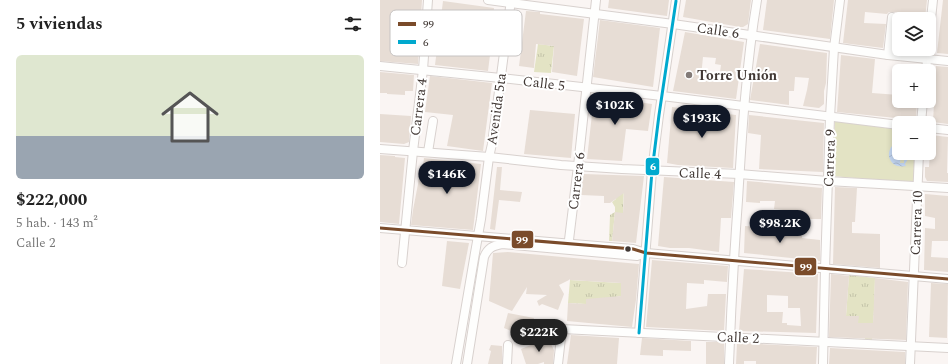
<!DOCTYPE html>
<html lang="es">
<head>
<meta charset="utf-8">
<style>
	:root { --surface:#fff; --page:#f6f6f6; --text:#222; --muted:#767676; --accent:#111827 }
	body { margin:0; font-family:Spectral,serif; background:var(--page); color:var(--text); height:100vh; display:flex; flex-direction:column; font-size:15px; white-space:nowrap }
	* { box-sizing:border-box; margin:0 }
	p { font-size:13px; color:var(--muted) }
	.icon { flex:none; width:22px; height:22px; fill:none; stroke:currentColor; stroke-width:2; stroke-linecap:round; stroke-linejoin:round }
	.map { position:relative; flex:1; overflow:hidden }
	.panel { display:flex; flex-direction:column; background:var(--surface); width:380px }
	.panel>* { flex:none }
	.buttons { position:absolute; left:512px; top:12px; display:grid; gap:8px }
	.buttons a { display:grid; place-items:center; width:44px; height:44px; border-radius:6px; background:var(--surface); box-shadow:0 2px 6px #0003; font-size:20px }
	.price { position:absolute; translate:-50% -34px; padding:0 9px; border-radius:14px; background:var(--accent); color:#fff; font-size:13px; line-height:26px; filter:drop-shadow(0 1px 2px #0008) }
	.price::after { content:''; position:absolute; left:50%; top:24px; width:12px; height:9px; margin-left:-6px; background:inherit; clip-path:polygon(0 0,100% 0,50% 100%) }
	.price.on { background:#222; color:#fff }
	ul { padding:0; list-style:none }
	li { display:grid; align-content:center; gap:8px; height:212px; padding:0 16px }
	li span { display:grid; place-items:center; height:124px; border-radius:6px; color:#555 }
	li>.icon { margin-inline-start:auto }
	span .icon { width:72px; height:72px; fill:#fffc; stroke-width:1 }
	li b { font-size:17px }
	h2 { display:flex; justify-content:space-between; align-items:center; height:48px; padding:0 16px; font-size:17px }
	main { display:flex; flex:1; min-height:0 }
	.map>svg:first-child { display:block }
</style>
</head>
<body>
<main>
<section class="panel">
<h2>5 viviendas<svg class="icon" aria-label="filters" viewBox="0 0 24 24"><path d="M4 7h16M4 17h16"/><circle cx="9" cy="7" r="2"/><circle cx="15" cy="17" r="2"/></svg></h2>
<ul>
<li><span style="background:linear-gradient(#dfe7d0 65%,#9aa5b1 0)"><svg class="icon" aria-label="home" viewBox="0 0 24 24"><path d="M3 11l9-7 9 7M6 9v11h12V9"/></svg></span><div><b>$222,000</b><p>5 hab. · 143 m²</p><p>Calle 2</p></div></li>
</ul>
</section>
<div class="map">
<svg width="568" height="364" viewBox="0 0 568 364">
	<defs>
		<pattern id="grass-tufts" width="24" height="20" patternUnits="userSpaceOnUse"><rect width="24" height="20" fill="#e3e3c4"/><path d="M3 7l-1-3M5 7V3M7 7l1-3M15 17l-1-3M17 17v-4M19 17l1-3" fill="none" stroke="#c4c4a9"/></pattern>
		<pattern id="water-waves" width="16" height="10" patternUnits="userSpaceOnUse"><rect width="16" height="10" fill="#c5d8f4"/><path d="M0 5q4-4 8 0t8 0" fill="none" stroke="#aabad2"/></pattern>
	</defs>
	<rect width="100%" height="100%" fill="#faf5f3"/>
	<g fill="url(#grass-tufts)">
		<polygon points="158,44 174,46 171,73 154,72"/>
		<polygon points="237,185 244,185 243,213 235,213 232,241 229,241 230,215 235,212 235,207 232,202 236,199"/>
		<polygon points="469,275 495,278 494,310 492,340 485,339 485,324 478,323 478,316 466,316"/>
		<polygon points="190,280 241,283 241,296 206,304 188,303"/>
	</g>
	<polygon fill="#e3e3c4" points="455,121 519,129 519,153 536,153 534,183 452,176"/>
	<path fill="url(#water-waves)" d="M519 141V153H521L520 163H524V157H525V153H529L528 159 525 164 526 166C508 170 502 148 519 141Z"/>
	<g fill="#e7ddd5" fill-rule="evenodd">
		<polygon points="0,0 42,0 38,64 0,61"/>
		<polygon points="229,0 289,0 287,16 228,8"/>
		<polygon points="306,0 371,0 368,24 363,27 360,27 303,17"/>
		<polygon points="387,0 454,0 450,39 383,30"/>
		<polygon points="468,0 547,0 545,19 519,19 519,50 514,49 517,18 517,14 515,12 509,12 507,14 485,12 484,23 506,24 503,48 463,43"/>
		<polygon points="563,0 568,0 568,54 557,53"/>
		<polygon points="63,1 114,8 112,29 82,28 81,31 112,39 108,71 55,65"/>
		<polygon points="146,11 160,12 160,14 204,19 197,76 172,72 174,46 156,44 154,68 139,66"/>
		<polygon points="220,20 280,28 273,87 213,77"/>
		<path d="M305 32 364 42 356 99 293 91ZM323 57 336 58 335 64 341 65 339 79 321 77Z"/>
		<polygon points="380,44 447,53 446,83 444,91 444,104 439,108 423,106 427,90 429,78 415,77 414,91 409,91 409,105 370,100"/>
		<polygon points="461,55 495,59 492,93 519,95 519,101 537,101 536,120 457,112"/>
		<polygon points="556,66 568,67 568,124 553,122"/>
		<polygon points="0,72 34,75 33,91 25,91 25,95 7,94 7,93 0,93"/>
		<polygon points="50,76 112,83 103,151 67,146 73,115 45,112"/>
		<polygon points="214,96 272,104 268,131 246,129 242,161 207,159"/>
		<polygon points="292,107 356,115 353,168 298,165 287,163"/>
		<polygon points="150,110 195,114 191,158 144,154"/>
		<polygon points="0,114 31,116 29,142 24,144 0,142"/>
		<polygon points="369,115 444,123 443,172 379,169 381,135 368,133"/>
		<polygon points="551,135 568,137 567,173 568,173 568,182 547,181 545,177 545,167 549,167 550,151 549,151 549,138"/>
		<polygon points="0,155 15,156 15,157 25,158 19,224 0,222"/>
		<polygon points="44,158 101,164 93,230 31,225 33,210 38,184 40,166 43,166"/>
		<polygon points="117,167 122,167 120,190 142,192 140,202 119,200 115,230 110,229"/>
		<polygon points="203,174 264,176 256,243 232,241 235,212 243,213 244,193 230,203 224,203 224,196 201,195"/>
		<polygon points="284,177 354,182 351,218 341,218 339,252 309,248 290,248 278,246"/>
		<polygon points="367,181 442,188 441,219 427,219 427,221 403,218 403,210 394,209 395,201 380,201 380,203 366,202"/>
		<polygon points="455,187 477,188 475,222 472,222 472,233 500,234 500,268 453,264"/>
		<polygon points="545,194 568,196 568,241 552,241 551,257 568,258 568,272 544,270 545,228 555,229 555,218 545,216"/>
		<polygon points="365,226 398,228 398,232 422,236 422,238 440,240 440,261 364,253"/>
		<polygon points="67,241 89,243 80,289 62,286"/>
		<polygon points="128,252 259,264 256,300 252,327 187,321 188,303 206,304 206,299 241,296 241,283 190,280 190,279 189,280 179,285 184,294 178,310 162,304 159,306 157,301 167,295 146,294 147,287 132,311 109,301 113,253"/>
		<polygon points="272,260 348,266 347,282 324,280 324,284 307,283 306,309 327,306 328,294 346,294 344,331 266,327"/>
		<path d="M364 269 438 274 436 333 359 331ZM387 295 408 296V308H420L421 326 407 325V323H402L403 312H387Z"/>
		<polygon points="451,274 469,276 466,316 479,316 478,323 493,323 495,278 528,282 526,340 449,337"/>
		<polygon points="551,283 568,284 567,338 549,337"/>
		<polygon points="128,313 154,318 150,334 142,333 142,335 131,332 131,331 124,328"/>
		<polygon points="191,335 239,338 237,364 187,364"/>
		<polygon points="168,338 174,350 173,364 164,364 164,362 158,364 146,364 141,349"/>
		<polygon points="262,338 311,341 311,351 283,350 283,356 260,355"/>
		<rect x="326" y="342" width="18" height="22"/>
		<polygon points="357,343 437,347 436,364 376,364 376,361 364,361 364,364 356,364"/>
		<polygon points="111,345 122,346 122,364 108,364 111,351 109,350"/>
		<polygon points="450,348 525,352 525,364 449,364"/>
	</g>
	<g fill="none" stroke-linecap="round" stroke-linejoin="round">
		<defs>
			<g id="minor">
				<polyline points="108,0 293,24 508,55 568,61"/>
				<polyline points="549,38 553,0"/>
				<polyline points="508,55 512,17"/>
				<polyline points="0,66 121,78 282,96 519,125"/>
				<polyline points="546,71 548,49"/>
				<polyline points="541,123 543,101"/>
				<polyline points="549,128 568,130"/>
				<polyline points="0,149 109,157 181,165 242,169 359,174 448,181 568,188"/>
				<polyline points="48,152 53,121"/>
				<polyline points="0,228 253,249 266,253 568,279"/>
				<polyline points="188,248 198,166 216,0"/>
				<polyline points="22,263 33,151 43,70 48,0"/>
				<polyline points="259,333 272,171 279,115 296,0"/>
				<polyline points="76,364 95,253 101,219 109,157 112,144 131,0"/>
				<path d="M87 364 104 257C108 248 112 246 122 244L257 256 266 253"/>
				<polyline points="127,364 128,345"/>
				<polyline points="178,364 182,329 568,348"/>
				<path d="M349 364C351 309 354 255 358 200 362 133 366 66 377 0"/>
				<polyline points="443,364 445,269 450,117 454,48 460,0"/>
				<polyline points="530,364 539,153"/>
			</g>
		</defs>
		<use href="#minor" stroke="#d8d1ce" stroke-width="10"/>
		<use href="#minor" stroke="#fefefd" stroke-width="8"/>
		<defs>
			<polyline id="bus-1" points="0,228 253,249 266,253 568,279"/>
			<polyline id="bus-2" points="259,333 272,171 279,115 296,1"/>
		</defs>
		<use href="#bus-1" stroke="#fff" stroke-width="6"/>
		<use href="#bus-2" stroke="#fff" stroke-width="6"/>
		<use href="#bus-1" stroke="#7a4b2a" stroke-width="3"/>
		<use href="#bus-2" stroke="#00a9ce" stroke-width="3"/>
	</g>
	<circle fill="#827a77" stroke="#fff" stroke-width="1.5" cx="309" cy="75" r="4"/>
	<circle fill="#413834" stroke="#fff" stroke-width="1.5" cx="248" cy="249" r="3.5"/>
	<g text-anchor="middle" stroke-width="4" stroke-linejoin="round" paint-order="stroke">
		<g font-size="14" fill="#413834" stroke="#fff">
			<text transform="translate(338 30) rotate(8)" y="5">Calle 6</text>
			<text transform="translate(164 83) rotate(7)" y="5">Calle 5</text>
			<text transform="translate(38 107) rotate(-83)" y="5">Carrera 4</text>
			<text transform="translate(116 109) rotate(-82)" y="5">Avenida 5ta</text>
			<text transform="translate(449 158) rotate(-88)" y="5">Carrera 9</text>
			<text transform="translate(320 173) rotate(2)" y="5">Calle 4</text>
			<text transform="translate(196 181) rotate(-83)" y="5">Carrera 6</text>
			<text transform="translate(536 223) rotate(-88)" y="5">Carrera 10</text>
			<text transform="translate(358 337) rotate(3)" y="5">Calle 2</text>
		</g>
		<g font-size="14" font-weight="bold" fill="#413834" stroke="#fff" text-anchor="start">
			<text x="317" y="80">Torre Unión</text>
		</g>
	</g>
	<rect x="10" y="10" width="132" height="46" rx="6" fill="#fff" stroke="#c6c3c2" stroke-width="1"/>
	<rect x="18" y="22" width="18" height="4" fill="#7a4b2a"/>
	<rect x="18" y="40" width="18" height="4" fill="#00a9ce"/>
	<g font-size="11" fill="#413834">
		<text x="43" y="28">99</text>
		<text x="43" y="46">6</text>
	</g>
	<g stroke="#fff" stroke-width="1.5">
		<rect x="265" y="157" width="15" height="19" rx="4" fill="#00a9ce"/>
		<rect x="131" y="230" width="23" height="19" rx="4" fill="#7a4b2a"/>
		<rect x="414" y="257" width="23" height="19" rx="4" fill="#7a4b2a"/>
	</g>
	<g font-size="11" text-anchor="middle" font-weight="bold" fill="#fff">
		<text x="273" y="170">6</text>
		<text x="142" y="244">99</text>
		<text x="426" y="271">99</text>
	</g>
</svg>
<div class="buttons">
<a><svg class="icon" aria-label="layers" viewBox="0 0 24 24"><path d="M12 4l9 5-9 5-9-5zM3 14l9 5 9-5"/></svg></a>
<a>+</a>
<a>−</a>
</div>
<b class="price" style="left:235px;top:126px">$102K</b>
<b class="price" style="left:322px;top:139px">$193K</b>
<b class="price" style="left:67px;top:195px">$146K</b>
<b class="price" style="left:400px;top:244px">$98.2K</b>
<b class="price on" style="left:159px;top:353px">$222K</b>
</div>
</main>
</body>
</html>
